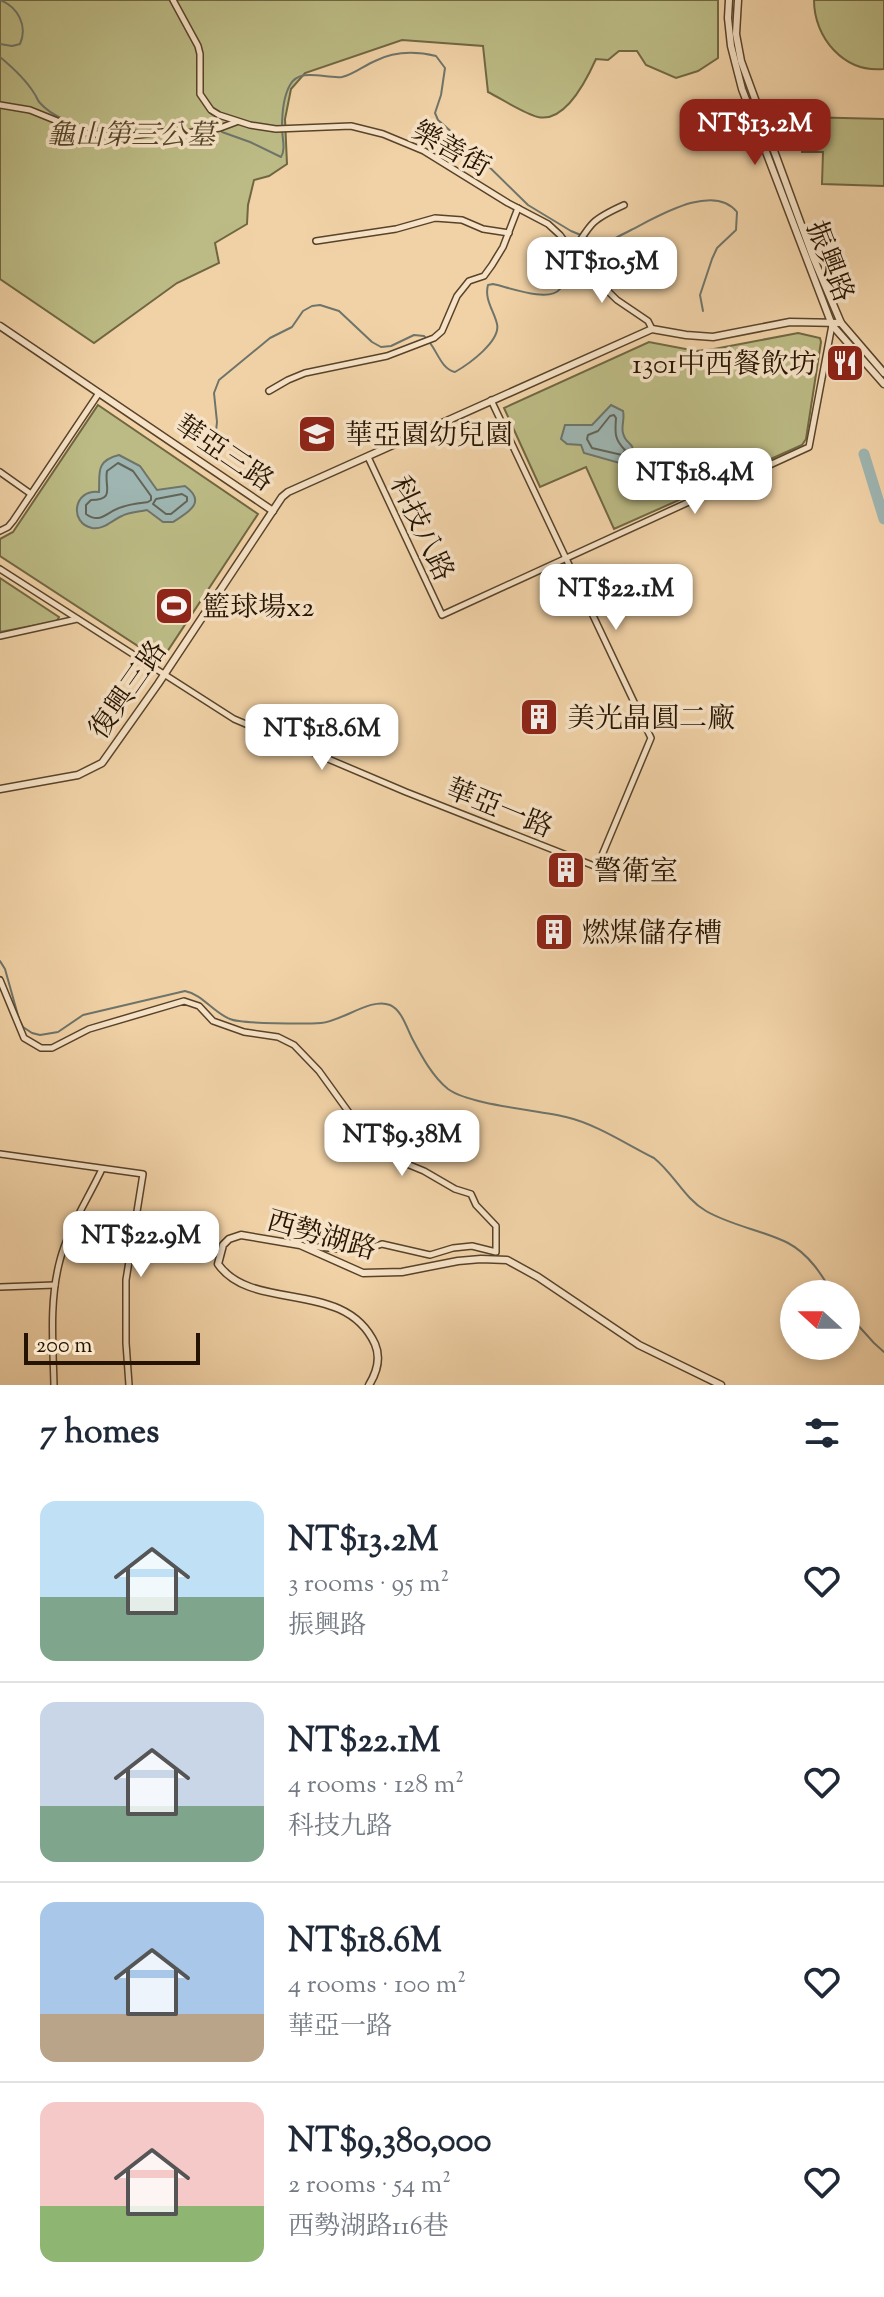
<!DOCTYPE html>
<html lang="en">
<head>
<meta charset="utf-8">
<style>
	:root { --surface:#fff; --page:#f6f6f7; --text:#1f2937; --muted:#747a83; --line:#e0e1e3; --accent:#8f2418 }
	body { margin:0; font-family:"Sorts Mill Goudy","Noto Serif TC",serif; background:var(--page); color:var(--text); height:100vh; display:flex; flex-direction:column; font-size:30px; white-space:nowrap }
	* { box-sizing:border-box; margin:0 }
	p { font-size:26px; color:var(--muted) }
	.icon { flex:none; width:44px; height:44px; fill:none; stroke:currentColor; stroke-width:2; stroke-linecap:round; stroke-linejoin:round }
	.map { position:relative; height:1385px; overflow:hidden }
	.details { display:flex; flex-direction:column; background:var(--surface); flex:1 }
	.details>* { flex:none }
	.needle { width:52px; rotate:291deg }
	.tools { position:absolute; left:780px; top:1280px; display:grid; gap:16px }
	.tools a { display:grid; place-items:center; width:80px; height:80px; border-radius:50%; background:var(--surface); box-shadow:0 4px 12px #0003; font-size:40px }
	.scale { position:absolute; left:24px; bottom:20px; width:176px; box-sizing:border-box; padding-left:8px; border:4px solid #251300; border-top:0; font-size:22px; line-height:28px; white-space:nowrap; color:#251300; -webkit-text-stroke:6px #f6e2c6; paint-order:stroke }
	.price { position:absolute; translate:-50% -68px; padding:0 18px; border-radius:16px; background:#fff; color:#222; font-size:26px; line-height:52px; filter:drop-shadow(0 2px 4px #0008) }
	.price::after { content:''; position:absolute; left:50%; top:48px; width:24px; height:18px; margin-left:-12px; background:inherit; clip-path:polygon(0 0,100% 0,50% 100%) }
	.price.active { background:var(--accent); color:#fff }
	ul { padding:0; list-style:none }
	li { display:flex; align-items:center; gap:24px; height:200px; padding:0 40px }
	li+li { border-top:2px solid var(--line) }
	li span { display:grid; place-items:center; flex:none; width:224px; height:160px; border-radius:16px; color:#555 }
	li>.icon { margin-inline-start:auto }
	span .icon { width:96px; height:96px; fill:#fffc; stroke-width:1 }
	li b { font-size:34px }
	h2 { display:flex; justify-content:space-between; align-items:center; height:96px; padding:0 40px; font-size:34px }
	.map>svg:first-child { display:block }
</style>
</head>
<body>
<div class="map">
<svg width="884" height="1385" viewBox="0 0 884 1385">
	<rect width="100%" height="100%" fill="#f1d2a7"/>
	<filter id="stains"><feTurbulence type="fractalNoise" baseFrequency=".0025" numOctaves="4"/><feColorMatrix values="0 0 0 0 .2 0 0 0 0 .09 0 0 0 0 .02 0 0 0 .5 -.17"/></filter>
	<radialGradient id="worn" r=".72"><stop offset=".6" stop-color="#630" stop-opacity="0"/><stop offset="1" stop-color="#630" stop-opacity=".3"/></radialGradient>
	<g fill="#bcbb85" stroke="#706742" stroke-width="2">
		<path d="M0 0H718V58L698 71 676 78 646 65 637 51H619L608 60 596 59C587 79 565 123 538 117 523 113 502 99 488 92L483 46 402 40 305 73 291 89 285 119 287 164 269 176 254 180 248 205 247 224 215 243 219 263 177 283 94 343 0 279Z"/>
		<path d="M814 0H884V69C844 73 814 38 814 0Z"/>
		<polygon points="803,117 884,119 884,186 822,184 823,152 802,152"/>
		<polygon points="798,333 820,338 821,342 806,439 802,445 614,529 586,467 540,487 504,408 649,342 696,351 714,349"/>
		<polygon points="98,405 258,514 161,661 0,556 0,539 13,532"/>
		<polygon points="0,578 59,617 57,621 0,632"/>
	</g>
	<g fill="#9eb5b1" stroke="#6e746a" stroke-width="2">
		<path d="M611 405 623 411C625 419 621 426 623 433 626 447 638 441 631 460L623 464 584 453 581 445 567 444 561 439 565 425H592Z"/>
		<path d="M119 455 140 466 157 490 185 486C207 502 189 512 173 522H163L147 510C139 512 129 512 122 516 112 520 104 530 92 528 69 523 73 489 99 492 100 473 95 461 119 455Z"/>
	</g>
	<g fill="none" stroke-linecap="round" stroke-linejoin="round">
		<g stroke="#626458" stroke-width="2">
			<path d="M610 416 614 415 616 418C615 432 614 439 625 450L622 455 592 448 587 439 588 435 598 431Z"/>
			<path d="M118 463 133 471 151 496V500L148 502C140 503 129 504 122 507 107 511 101 525 86 514V505L91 500C116 500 104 487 107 471Z"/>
			<polygon points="182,494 187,497 187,501 171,514 166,514 153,504 156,499"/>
		</g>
		<g stroke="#6e746a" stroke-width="2">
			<path d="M0 0C18 7 28 26 20 44L12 46 0 44"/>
			<path d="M0 57C12 67 26 80 34 93 37 97 37 100 40 103 73 139 145 129 188 130"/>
			<path d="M222 132 250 142 281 157C286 149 282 138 282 128 282 114 283 97 290 85 300 67 325 79 342 77 355 74 363 66 375 61 395 51 415 51 436 56L445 68 441 95 435 113 438 120 471 149 528 205 571 231 603 244"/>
			<path d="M580 257C596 247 614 239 631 230 657 217 713 182 737 212L736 230 717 248 712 259 700 295 703 311"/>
			<path d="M208 447 216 431 217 422 214 393 219 380 270 338 292 327 303 311 312 306 320 305 339 311 372 342 381 347 391 346 414 335 424 336C437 347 439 368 455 372 469 364 501 341 497 324 494 311 484 299 488 285L493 284C508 287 549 303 560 289 566 281 569 269 575 261"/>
			<path d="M0 961 5 969 19 1019 23 1027 32 1033 40 1035 58 1032 83 1015 185 991C202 994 214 1013 230 1019 241 1024 308 1024 321 1023 343 1021 371 997 390 1005 402 1010 407 1029 413 1040 422 1057 433 1077 448 1089 470 1105 537 1110 566 1117 596 1124 626 1144 654 1158 674 1174 684 1198 706 1211 732 1226 762 1230 788 1243 809 1254 822 1275 833 1294"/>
			<polyline points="846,1312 874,1343 884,1352"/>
		</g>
		<polyline stroke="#9eb5b1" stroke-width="11" points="864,454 884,519"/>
		<defs>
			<g id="minor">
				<polyline points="173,0 198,46 200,54 200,94 211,110 219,115 250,125 276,129 351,126 383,134 424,151 508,203 548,224 560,235 585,269 617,300 648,321 652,329"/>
				<polyline points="0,105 30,110 87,133 124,137 161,132 187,133 220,128 236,122"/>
				<polyline points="316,241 396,229 435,218 462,220 483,229 509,233"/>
				<path d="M573 252C591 222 593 219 624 205"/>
				<polyline points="269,391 288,380 305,373 387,356 434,338 442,331 457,296 469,281 484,276 492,265 503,247 518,208"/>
				<polyline points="368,457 442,615 809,447 832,325"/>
				<polyline points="0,472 31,494"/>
				<polyline points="0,531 8,527 13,521 99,393"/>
				<polyline points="0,569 234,719 406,792 597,867 651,738 491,400"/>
				<polyline points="0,636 77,619"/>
				<polyline points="0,980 24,1038 41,1048 52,1048 89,1029 184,1001 199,1006 213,1021 244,1032 278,1037 294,1045 319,1071 368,1139 407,1164 424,1171 455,1189 471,1194 476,1205 496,1226 496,1252 472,1246 453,1248 430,1255 382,1244 361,1251 307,1246"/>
				<polyline points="0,1154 143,1174 126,1280 126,1343 129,1385"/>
				<polyline points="0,1287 55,1285"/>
				<path d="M54 1385C53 1344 49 1301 60 1260 68 1229 88 1199 102 1169"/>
			</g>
			<g id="tertiary">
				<polyline points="729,0 728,18 731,46 742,89 832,325 884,384"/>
				<polyline points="738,0 736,34 741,61 813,257 841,323 884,373"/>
				<polyline points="0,326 273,511"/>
				<polyline points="0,789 78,775 102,763 158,684 282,497 288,492 652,329 686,335 713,337 790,322 841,323"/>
				<path d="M369 1385C377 1372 381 1358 375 1344 345 1278 252 1313 218 1264L223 1245 229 1239 241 1235 300 1245 363 1273 402 1272 458 1261 481 1259 507 1260 538 1277 639 1345 721 1385"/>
			</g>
		</defs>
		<use href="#minor" stroke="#58432a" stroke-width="8"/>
		<use href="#tertiary" stroke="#58432a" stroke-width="9"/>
		<use href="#minor" stroke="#f6e2c6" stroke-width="5"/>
		<use href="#tertiary" stroke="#f6e2c6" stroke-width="6"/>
	</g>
	<defs>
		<symbol id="restaurant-square" viewBox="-11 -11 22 22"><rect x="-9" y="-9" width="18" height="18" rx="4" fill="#8f2418" stroke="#f6e2c6"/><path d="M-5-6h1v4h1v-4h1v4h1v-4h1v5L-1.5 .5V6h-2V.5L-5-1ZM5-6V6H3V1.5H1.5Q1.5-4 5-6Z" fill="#fff"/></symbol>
		<symbol id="school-square" viewBox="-11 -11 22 22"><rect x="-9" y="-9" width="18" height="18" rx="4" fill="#8f2418" stroke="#f6e2c6"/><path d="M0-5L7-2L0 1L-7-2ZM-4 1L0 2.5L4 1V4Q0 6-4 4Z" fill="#fff"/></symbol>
		<symbol id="stadium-square" viewBox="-11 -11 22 22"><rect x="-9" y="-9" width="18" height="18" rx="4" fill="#8f2418" stroke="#f6e2c6"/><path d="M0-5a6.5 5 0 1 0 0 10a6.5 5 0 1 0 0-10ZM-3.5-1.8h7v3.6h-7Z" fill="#fff"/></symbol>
		<symbol id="building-square" viewBox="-11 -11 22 22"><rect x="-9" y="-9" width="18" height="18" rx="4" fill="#8f2418" stroke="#f6e2c6"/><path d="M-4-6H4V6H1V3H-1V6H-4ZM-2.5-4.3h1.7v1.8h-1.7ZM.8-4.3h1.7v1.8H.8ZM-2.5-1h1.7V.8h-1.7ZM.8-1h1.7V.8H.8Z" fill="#fff"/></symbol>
	</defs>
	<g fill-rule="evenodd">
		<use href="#restaurant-square" x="823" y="341" width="44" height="44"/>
		<use href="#school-square" x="295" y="412" width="44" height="44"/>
		<use href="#stadium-square" x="152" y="584" width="44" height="44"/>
		<use href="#building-square" x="517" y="695" width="44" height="44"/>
		<use href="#building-square" x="544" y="848" width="44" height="44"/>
		<use href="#building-square" x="532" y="910" width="44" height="44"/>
	</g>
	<g text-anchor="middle" stroke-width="7" stroke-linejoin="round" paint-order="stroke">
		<g font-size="28" font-style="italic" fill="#524528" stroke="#f6e2c6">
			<text x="131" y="144">龜山第三公墓</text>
		</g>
		<g font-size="28" fill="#251300" stroke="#f6e2c6">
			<text transform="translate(452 148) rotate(29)" y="10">樂善街</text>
			<text transform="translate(831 261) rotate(69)" y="10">振興路</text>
			<text transform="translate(225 452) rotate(34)" y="10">華亞三路</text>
			<text transform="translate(423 528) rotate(65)" y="10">科技八路</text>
			<text transform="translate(127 689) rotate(-55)" y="10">復興三路</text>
			<text transform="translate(500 807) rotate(22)" y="10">華亞一路</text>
			<text transform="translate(322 1234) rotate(16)" y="10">西勢湖路</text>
		</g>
		<g font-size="28" fill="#251300" stroke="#f6e2c6" text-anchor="start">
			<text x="817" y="373" text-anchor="end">1301中西餐飲坊</text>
			<text x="345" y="444">華亞園幼兒園</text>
			<text x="202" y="616">籃球場x2</text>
			<text x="567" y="727">美光晶圓二廠</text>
			<text x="594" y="880">警衛室</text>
			<text x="582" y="942">燃煤儲存槽</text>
		</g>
	</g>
	<rect width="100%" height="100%" filter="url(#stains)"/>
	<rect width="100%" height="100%" fill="url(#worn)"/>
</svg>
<div class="tools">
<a><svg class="needle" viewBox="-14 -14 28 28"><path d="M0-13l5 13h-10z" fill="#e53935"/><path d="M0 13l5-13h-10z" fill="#747a83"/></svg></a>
</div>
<div class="scale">200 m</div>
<b class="price active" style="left:755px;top:167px">NT$13.2M</b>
<b class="price" style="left:602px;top:305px">NT$10.5M</b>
<b class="price" style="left:695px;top:516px">NT$18.4M</b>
<b class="price" style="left:616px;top:632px">NT$22.1M</b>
<b class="price" style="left:322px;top:772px">NT$18.6M</b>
<b class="price" style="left:402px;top:1178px">NT$9.38M</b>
<b class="price" style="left:141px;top:1279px">NT$22.9M</b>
</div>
<section class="details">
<h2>7 homes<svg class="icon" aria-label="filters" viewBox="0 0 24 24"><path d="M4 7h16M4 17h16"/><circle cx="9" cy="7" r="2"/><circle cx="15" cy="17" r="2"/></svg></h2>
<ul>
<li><span style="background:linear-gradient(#bfe0f5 60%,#7fa58c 0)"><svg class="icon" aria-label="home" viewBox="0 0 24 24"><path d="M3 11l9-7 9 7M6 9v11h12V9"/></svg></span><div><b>NT$13.2M</b><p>3 rooms · 95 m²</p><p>振興路</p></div><svg class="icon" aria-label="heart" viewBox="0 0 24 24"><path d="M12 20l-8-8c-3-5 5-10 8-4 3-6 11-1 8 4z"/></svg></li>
<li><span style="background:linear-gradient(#c9d6e8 65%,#7fa58c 0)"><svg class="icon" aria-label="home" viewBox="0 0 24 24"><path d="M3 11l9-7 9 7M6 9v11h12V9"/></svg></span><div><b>NT$22.1M</b><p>4 rooms · 128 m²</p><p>科技九路</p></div><svg class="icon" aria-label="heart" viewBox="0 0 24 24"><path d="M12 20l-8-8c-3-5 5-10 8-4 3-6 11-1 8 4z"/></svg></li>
<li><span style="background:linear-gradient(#a9c7e8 70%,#b9a48a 0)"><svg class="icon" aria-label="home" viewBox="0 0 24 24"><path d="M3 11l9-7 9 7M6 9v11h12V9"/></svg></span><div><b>NT$18.6M</b><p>4 rooms · 100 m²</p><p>華亞一路</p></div><svg class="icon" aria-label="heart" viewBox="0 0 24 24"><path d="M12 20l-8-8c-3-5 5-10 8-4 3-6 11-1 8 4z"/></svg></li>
<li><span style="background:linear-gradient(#f6c9c9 65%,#8fb573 0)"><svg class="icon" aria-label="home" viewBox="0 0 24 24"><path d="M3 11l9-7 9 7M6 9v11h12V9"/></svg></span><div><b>NT$9,380,000</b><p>2 rooms · 54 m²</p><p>西勢湖路116巷</p></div><svg class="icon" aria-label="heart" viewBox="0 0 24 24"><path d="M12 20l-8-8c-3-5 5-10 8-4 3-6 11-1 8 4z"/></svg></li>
</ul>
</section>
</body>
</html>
